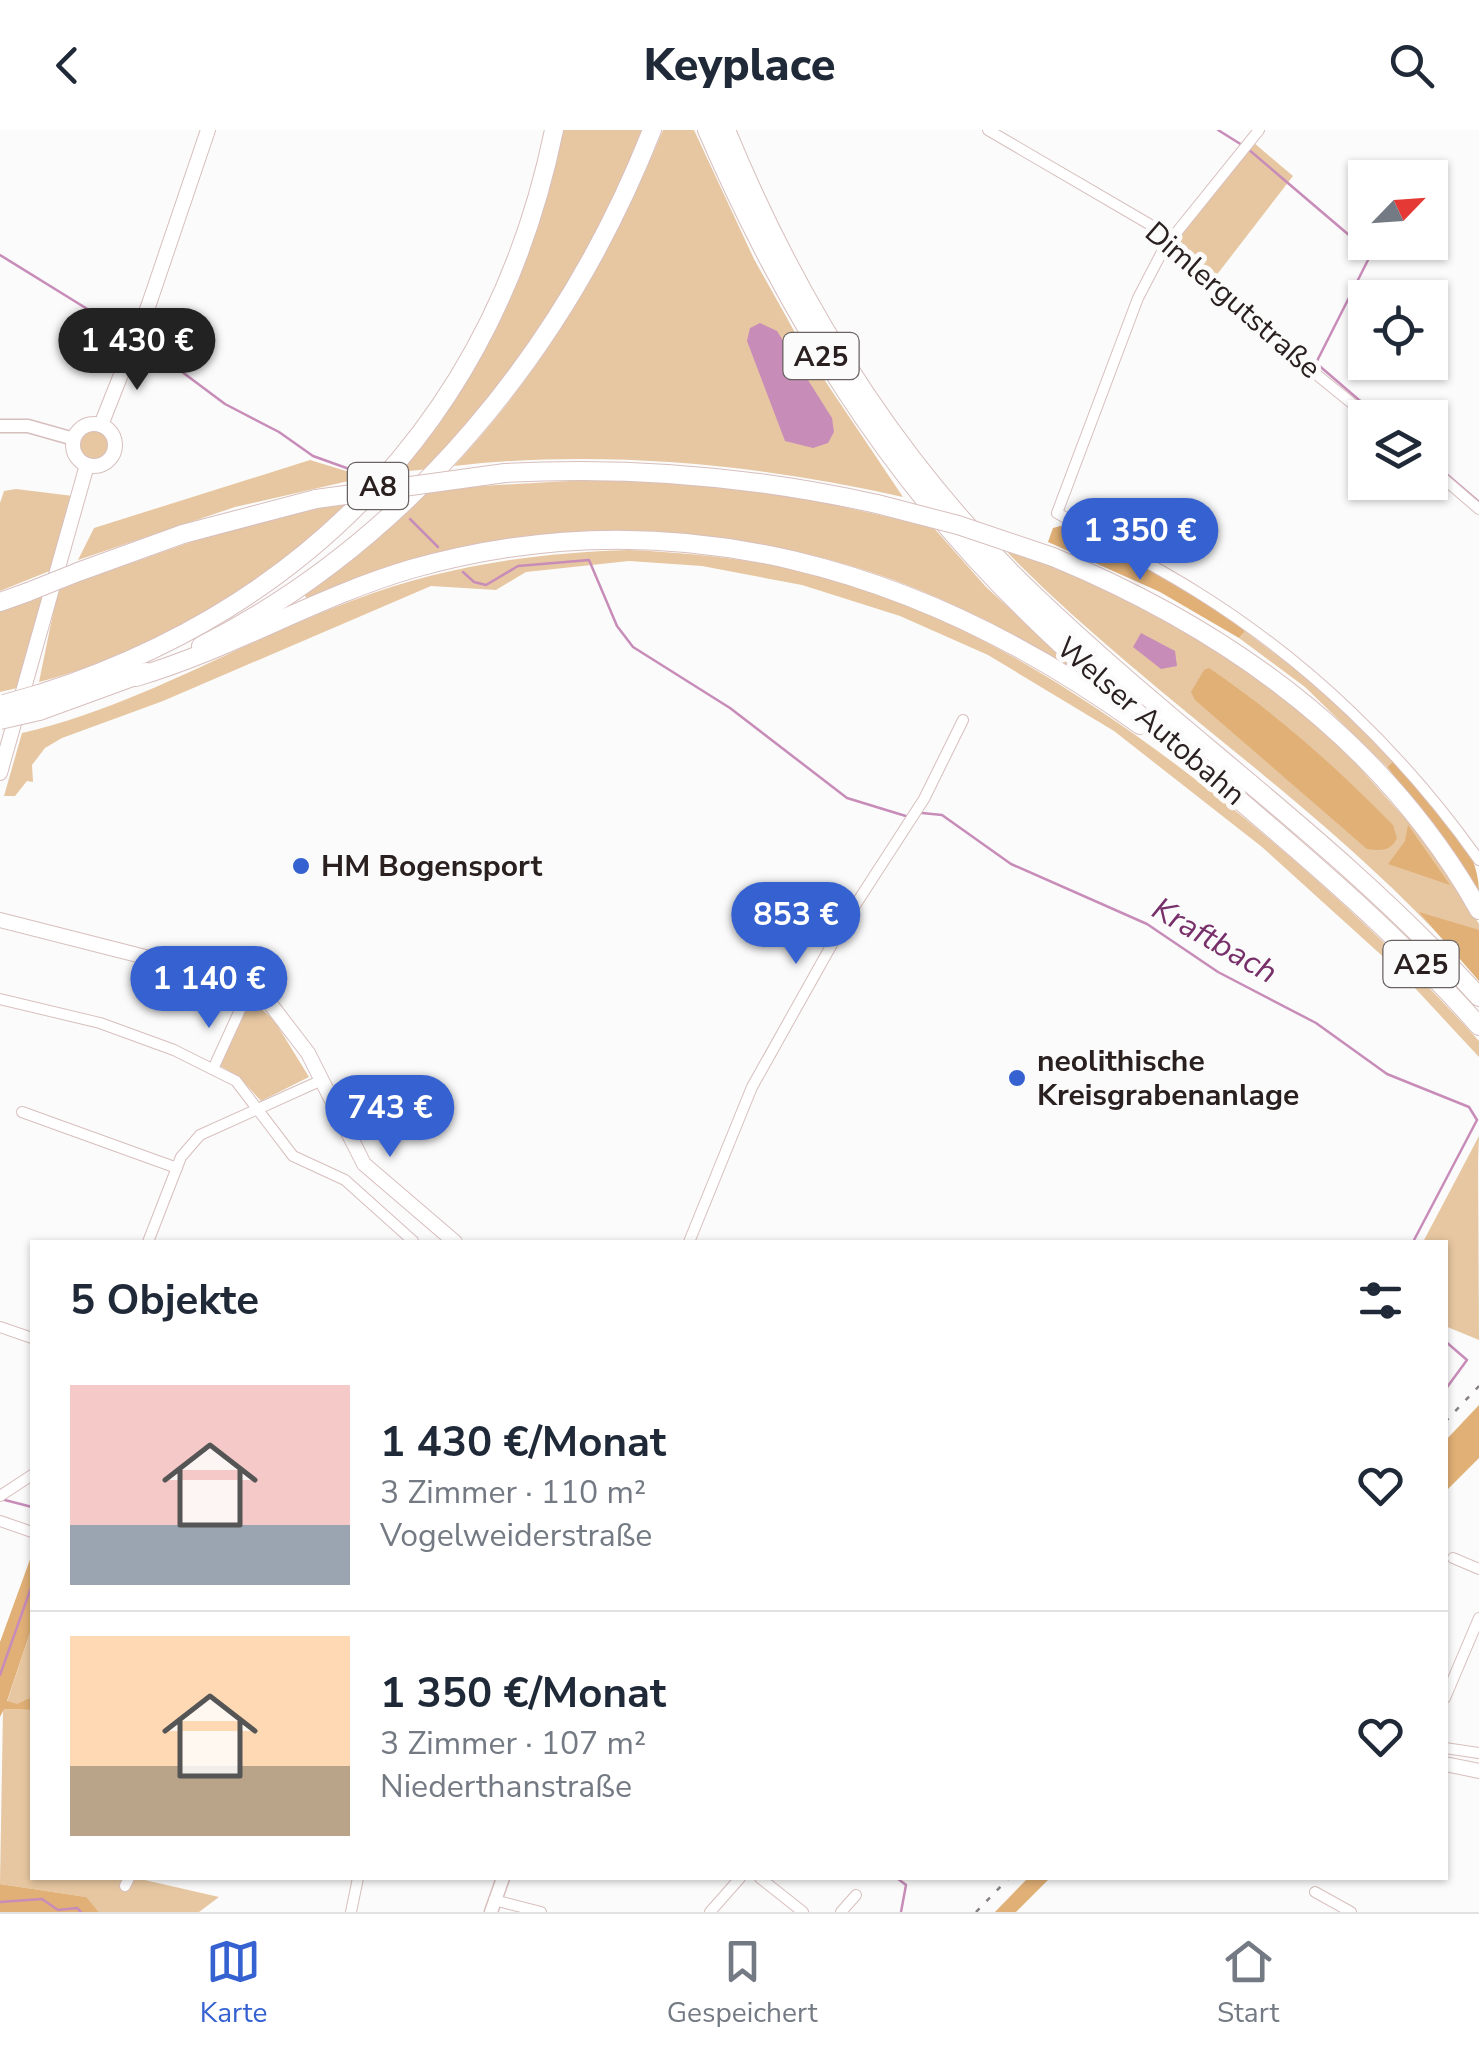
<!DOCTYPE html>
<html lang="de">
<head>
<meta charset="utf-8">
<style>
	:root { --surface:#fff; --page:#f2f2f3; --text:#1f2937; --muted:#747a83; --line:#e0e1e3; --accent:#3561d1 }
	body { margin:0; font-family:"Nunito Sans",sans-serif; background:var(--page); color:var(--text); height:100vh; display:flex; flex-direction:column; font-size:38px; white-space:nowrap }
	* { box-sizing:border-box; margin:0 }
	p { font-size:32px; color:var(--muted) }
	.icon { flex:none; width:55px; height:55px; fill:none; stroke:currentColor; stroke-width:2; stroke-linecap:round; stroke-linejoin:round }
	.map { position:relative; flex:1; overflow:hidden }
	.details { position:absolute; left:30px; top:1110px; width:1418px; height:640px; display:flex; flex-direction:column; background:var(--surface); border-radius:0px; box-shadow:0 2px 8px #0004 }
	.details>* { flex:none }
	.needle { width:65px; rotate:65deg }
	.tools { position:absolute; left:1348px; top:30px; display:grid; gap:20px }
	.tools a { display:grid; place-items:center; width:100px; height:100px; border-radius:0px; background:var(--surface); box-shadow:0 2px 8px #0004; font-size:50px }
	.price { position:absolute; translate:-50% -85px; padding:0 22px; border-radius:35px; background:var(--accent); color:#fff; font-size:32px; line-height:65px; filter:drop-shadow(0 2px 5px #0008) }
	.price::after { content:''; position:absolute; left:50%; top:60px; width:30px; height:22px; margin-left:-15px; background:inherit; clip-path:polygon(0 0,100% 0,50% 100%) }
	.price.on { background:#222; color:#fff }
	ul { padding:0; list-style:none }
	li { display:flex; align-items:center; gap:30px; height:250px; padding:0 40px }
	li+li { border-top:2px solid var(--line) }
	li span { display:grid; place-items:center; flex:none; width:280px; height:200px; border-radius:0px; color:#555 }
	li>.icon { margin-inline-start:auto }
	span .icon { width:120px; height:120px; fill:#fffc; stroke-width:1 }
	li b { font-size:42px }
	h2 { display:flex; justify-content:space-between; align-items:center; height:120px; padding:0 40px; font-size:42px }
	header { display:flex; justify-content:space-between; align-items:center; height:130px; padding:0 40px; background:var(--surface); font-size:45px; font-weight:800 }
	.tab-bar { display:flex; justify-content:space-around; align-items:center; height:140px; border-top:2px solid var(--line); background:var(--surface); font-size:28px; color:var(--muted) }
	.tab-bar a { display:grid; justify-items:center; gap:5px }
	.tab-bar .on { color:var(--accent) }
	.map>svg:first-child { display:block }
</style>
</head>
<body>
<header><svg class="icon" aria-label="back" viewBox="0 0 24 24"><path d="M15 5l-7 7 7 7"/></svg>Keyplace<svg class="icon" aria-label="search" viewBox="0 0 24 24"><circle cx="10" cy="10" r="6"/><path d="M15 15l6 6"/></svg></header>
<div class="map">
<svg width="1479" height="1782" viewBox="0 0 1479 1782">
	<rect width="100%" height="100%" fill="#fbfbfb"/>
	<g fill="#e7c7a1">
		<path d="M562 0H642C609 85 570 166 514 238 487 273 457 305 428 339L400 342C481 241 540 129 562 0Z"/>
		<path d="M663 0H694L754 129 807 224 903 367C758 334 602 319 454 336 547 236 611 126 663 0Z"/>
		<polygon points="1253,12 1293,46 1212,151 1175,108"/>
		<circle cx="93" cy="315" r="16"/>
		<polygon points="310,330 366,347 235,377 78,430 94,398"/>
		<path d="M603 349 691 352 786 364 933 397 986 457 1081 543 1078 546C1033 518 987 490 938 468 738 379 508 387 307 469L304 464 360 424 429 359Z"/>
		<polygon points="16,359 73,366 52,440 0,461 0,373 4,361"/>
		<path d="M350 372C261 455 158 520 39 552L58 459 239 395Z"/>
		<path d="M1004 419 1108 457 1254 542 1326 600 1436 723 1479 794V850C1341 686 1153 572 1004 419Z"/>
		<path d="M629 420C720 424 811 436 896 470 1100 551 1332 748 1479 911V927L1400 842 1262 717 1114 601 988 525 900 486 802 455 702 436 629 431 526 442 496 460 431 456 163 571 62 608 45 618 32 635 33 652 27 651 15 666H4L22 603C140 576 242 511 354 470 444 436 533 423 629 420Z"/>
		<polygon points="43,465 17,558 0,562 0,481"/>
		<polygon points="1245,501 1325,562 1396,629 1387,637 1305,557 1239,508"/>
		<polygon points="251,870 274,890 309,947 261,971 238,946 218,935"/>
		<polygon points="1479,1006 1478,1032 1479,1210 1445,1196 1445,1112 1423,1112"/>
		<polygon points="32,1497 32,1567 17,1575 7,1572"/>
		<polygon points="3,1579 32,1580 32,1748 136,1748 219,1767 199,1782 99,1782 85,1767 0,1754"/>
	</g>
	<g fill="#e1b076">
		<polygon points="1068,394 1202,470 1245,501 1239,508 1160,462 1048,412 1053,398"/>
		<path d="M1209 538C1278 585 1335 636 1393 695L1397 708C1391 721 1381 721 1367 719L1195 570 1191 562 1204 540Z"/>
		<path d="M1396 629C1428 667 1479 710 1479 762L1443 707 1387 637Z"/>
		<polygon points="1408,695 1450,755 1388,734 1405,711"/>
		<polygon points="1419,782 1479,800 1479,851"/>
		<polygon points="1479,1275 1479,1328 1445,1362 1445,1311"/>
		<polygon points="32,1424 32,1497 7,1571 17,1574 32,1567 32,1580 4,1579 0,1587 0,1512"/>
		<polygon points="1028,1748 1050,1748 1016,1782 995,1782"/>
		<polygon points="0,1754 86,1767 99,1782 0,1782"/>
	</g>
	<g fill="#c88cb9">
		<polygon points="760,193 777,201 832,288 834,302 828,313 813,318 785,311 747,211 750,198"/>
		<polygon points="1141,503 1175,521 1177,536 1161,539 1133,517"/>
	</g>
	<g fill="none" stroke-linecap="round" stroke-linejoin="round">
		<g stroke="#c88cb9" stroke-width="2.5">
			<polyline points="1218,0 1242,15"/>
			<polyline points="1248,19 1363,117 1368,130 1316,233 1380,288"/>
			<polyline points="0,125 131,206"/>
			<polyline points="142,212 225,274 279,302 313,326 366,345"/>
			<polyline points="1430,330 1479,372"/>
			<polyline points="410,389 438,417"/>
			<polyline points="463,442 474,452 486,455 518,436 589,430 617,496 633,517 730,578 847,668 909,687"/>
			<polyline points="922,683 942,685 1011,734 1147,794 1218,842 1316,893 1387,944 1469,977 1477,990 1413,1112"/>
			<polyline points="1445,1211 1467,1230 1445,1260"/>
			<polyline points="1,1369 32,1377"/>
			<polyline points="0,1545 32,1455"/>
			<polyline points="897,1748 906,1755 901,1782"/>
			<polyline points="0,1772 42,1769 58,1780 77,1778 81,1782"/>
		</g>
		<defs>
			<g id="minor">
				<polyline points="988,0 1149,94 1232,176 1370,288"/>
				<path d="M1259 0 1164 118 1138 168 1057 383C1104 409 1152 434 1197 462 1308 531 1404 624 1479 730"/>
				<polyline points="1430,337 1479,379"/>
				<polyline points="0,869 100,893 174,920 236,951 293,1026 345,1050 413,1111"/>
				<polyline points="213,939 240,880"/>
				<polyline points="22,982 177,1038"/>
				<polyline points="148,1112 181,1027 200,1005 322,950"/>
				<polyline points="689,1112 752,957 845,791 924,669 963,590"/>
				<polyline points="0,1197 32,1208"/>
				<polyline points="0,1366 32,1345"/>
				<polyline points="0,1391 32,1402"/>
				<polyline points="1453,1428 1479,1439"/>
				<polyline points="1445,1568 1479,1488"/>
				<polyline points="1445,1618 1479,1623"/>
				<polyline points="760,1748 803,1782"/>
				<polyline points="125,1756 129,1748"/>
				<polyline points="1315,1762 1351,1782"/>
				<polyline points="494,1770 541,1782"/>
				<polyline points="351,1782 358,1748"/>
				<polyline points="710,1782 740,1748"/>
				<polyline points="841,1782 856,1765"/>
			</g>
			<g id="tertiary">
				<polyline points="0,296 28,296 74,309"/>
				<polyline points="491,1782 503,1748"/>
			</g>
			<g id="secondary">
				<circle cx="94" cy="315" r="21"/>
				<polyline points="101,295 149,174 208,0"/>
				<polyline points="0,643 87,335"/>
				<polyline points="0,790 228,848 265,867 308,923 364,1034 455,1112"/>
				<polyline points="1445,1634 1479,1641"/>
			</g>
			<g id="motorway">
				<path d="M707 0C785 180 885 344 1027 482 1173 625 1343 742 1479 896"/>
				<path d="M726 0C797 173 898 335 1034 465 1179 604 1344 717 1479 867"/>
				<path d="M505 343C630 336 755 347 877 374"/>
				<path d="M1053 427C1229 500 1384 611 1479 780"/>
				<polyline points="78,442 183,404 316,369"/>
				<polyline points="0,472 28,462"/>
				<path d="M201 516C412 409 567 216 652 0"/>
				<path d="M136 547C231 519 316 467 411 439 674 364 924 439 1140 595"/>
				<path d="M39 564C312 477 496 282 554 0"/>
				<polyline points="39,581 146,542"/>
			</g>
		</defs>
		<use href="#minor" stroke="#d7bfbd" stroke-width="12"/>
		<use href="#tertiary" stroke="#d7bfbd" stroke-width="15"/>
		<use href="#secondary" stroke="#d7bfbd" stroke-width="16"/>
		<use href="#motorway" stroke="#d7bfbd" stroke-width="20"/>
		<use href="#minor" stroke="#fff" stroke-width="10"/>
		<use href="#tertiary" stroke="#fff" stroke-width="12"/>
		<use href="#secondary" stroke="#fff" stroke-width="14"/>
		<use href="#motorway" stroke="#fff" stroke-width="18"/>
		<g stroke="#868180" stroke-width="2.5" stroke-dasharray="5 10" stroke-linecap="butt">
			<polyline points="1445,1292 1479,1256"/>
			<polyline points="976,1782 1009,1748"/>
		</g>
		<defs>
			<g id="motorway-bridge">
				<polyline points="316,369 505,343"/>
				<polyline points="877,374 958,395 1053,427"/>
				<polyline points="28,462 78,442"/>
				<polyline points="4,574 39,564"/>
				<polyline points="0,590 39,581"/>
			</g>
		</defs>
		<use href="#motorway-bridge" stroke="#d7bfbd" stroke-width="20" stroke-linecap="butt"/>
		<use href="#motorway-bridge" stroke="#fff" stroke-width="18"/>
	</g>
	<g fill="#3561d1" stroke="#fbfbfb" stroke-width="4">
		<circle cx="301" cy="736" r="10"/>
		<circle cx="1017" cy="948" r="10"/>
	</g>
	<g text-anchor="middle" stroke-width="10" stroke-linejoin="round" paint-order="stroke">
		<g fill="#fbfbfb" stroke="#686261" stroke-width="2.5">
			<rect x="783.5" y="203" width="75" height="46" rx="8"/>
			<rect x="348" y="333" width="60" height="46" rx="8"/>
			<rect x="1383.5" y="811" width="75" height="46" rx="8"/>
		</g>
		<g font-size="28" font-weight="bold" fill="#29201f">
			<text x="821" y="236">A25</text>
			<text x="378" y="366">A8</text>
			<text x="1421" y="844">A25</text>
		</g>
		<g font-size="30" fill="#29201f" stroke="#fbfbfb">
			<text transform="translate(1233 170) rotate(41)" y="10">Dimlergutstraße</text>
			<text transform="translate(1151 591) rotate(41)" y="10">Welser Autobahn</text>
		</g>
		<g font-size="30" font-weight="bold" fill="#29201f" stroke="#fbfbfb" text-anchor="start">
			<text x="321" y="746">HM Bogensport</text>
			<text x="1037" y="941">neolithische<tspan x="1037" dy="34">Kreisgrabenanlage</tspan></text>
		</g>
		<g font-size="32" font-style="italic" fill="#78306a" stroke="#fbfbfb">
			<text transform="translate(1215 810) rotate(30)" y="11">Kraftbach</text>
		</g>
	</g>
</svg>
<div class="tools">
<a><svg class="needle" viewBox="-14 -14 28 28"><path d="M0-13l5 13h-10z" fill="#e53935"/><path d="M0 13l5-13h-10z" fill="#747a83"/></svg></a>
<a><svg class="icon" aria-label="locate" viewBox="0 0 24 24"><circle cx="12" cy="12" r="6"/><path d="M12 2v4M12 18v4M2 12h4M18 12h4"/></svg></a>
<a><svg class="icon" aria-label="layers" viewBox="0 0 24 24"><path d="M12 4l9 5-9 5-9-5zM3 14l9 5 9-5"/></svg></a>
</div>
<b class="price on" style="left:137px;top:263px">1 430 €</b>
<b class="price" style="left:1140px;top:453px">1 350 €</b>
<b class="price" style="left:796px;top:837px">853 €</b>
<b class="price" style="left:209px;top:901px">1 140 €</b>
<b class="price" style="left:390px;top:1030px">743 €</b>
<section class="details">
<h2>5 Objekte<svg class="icon" aria-label="filters" viewBox="0 0 24 24"><path d="M4 7h16M4 17h16"/><circle cx="9" cy="7" r="2"/><circle cx="15" cy="17" r="2"/></svg></h2>
<ul>
<li><span style="background:linear-gradient(#f6c9c9 70%,#9aa5b1 0)"><svg class="icon" aria-label="home" viewBox="0 0 24 24"><path d="M3 11l9-7 9 7M6 9v11h12V9"/></svg></span><div><b>1 430 €/Monat</b><p>3 Zimmer · 110 m²</p><p>Vogelweiderstraße</p></div><svg class="icon" aria-label="heart" viewBox="0 0 24 24"><path d="M12 20l-8-8c-3-5 5-10 8-4 3-6 11-1 8 4z"/></svg></li>
<li><span style="background:linear-gradient(#ffd9b3 65%,#b9a48a 0)"><svg class="icon" aria-label="home" viewBox="0 0 24 24"><path d="M3 11l9-7 9 7M6 9v11h12V9"/></svg></span><div><b>1 350 €/Monat</b><p>3 Zimmer · 107 m²</p><p>Niederthanstraße</p></div><svg class="icon" aria-label="heart" viewBox="0 0 24 24"><path d="M12 20l-8-8c-3-5 5-10 8-4 3-6 11-1 8 4z"/></svg></li>
</ul>
</section>
</div>
<nav class="tab-bar">
<a class="on"><svg class="icon" aria-label="map" viewBox="0 0 24 24"><path d="M3 6l6-2 6 2 6-2v14l-6 2-6-2-6 2zM9 4v14M15 6v14"/></svg>Karte</a>
<a><svg class="icon" aria-label="saved" viewBox="0 0 24 24"><path d="M7 4h10v16l-5-4-5 4z"/></svg>Gespeichert</a>
<a><svg class="icon" aria-label="home" viewBox="0 0 24 24"><path d="M3 11l9-7 9 7M6 9v11h12V9"/></svg>Start</a>
</nav>
</body>
</html>
